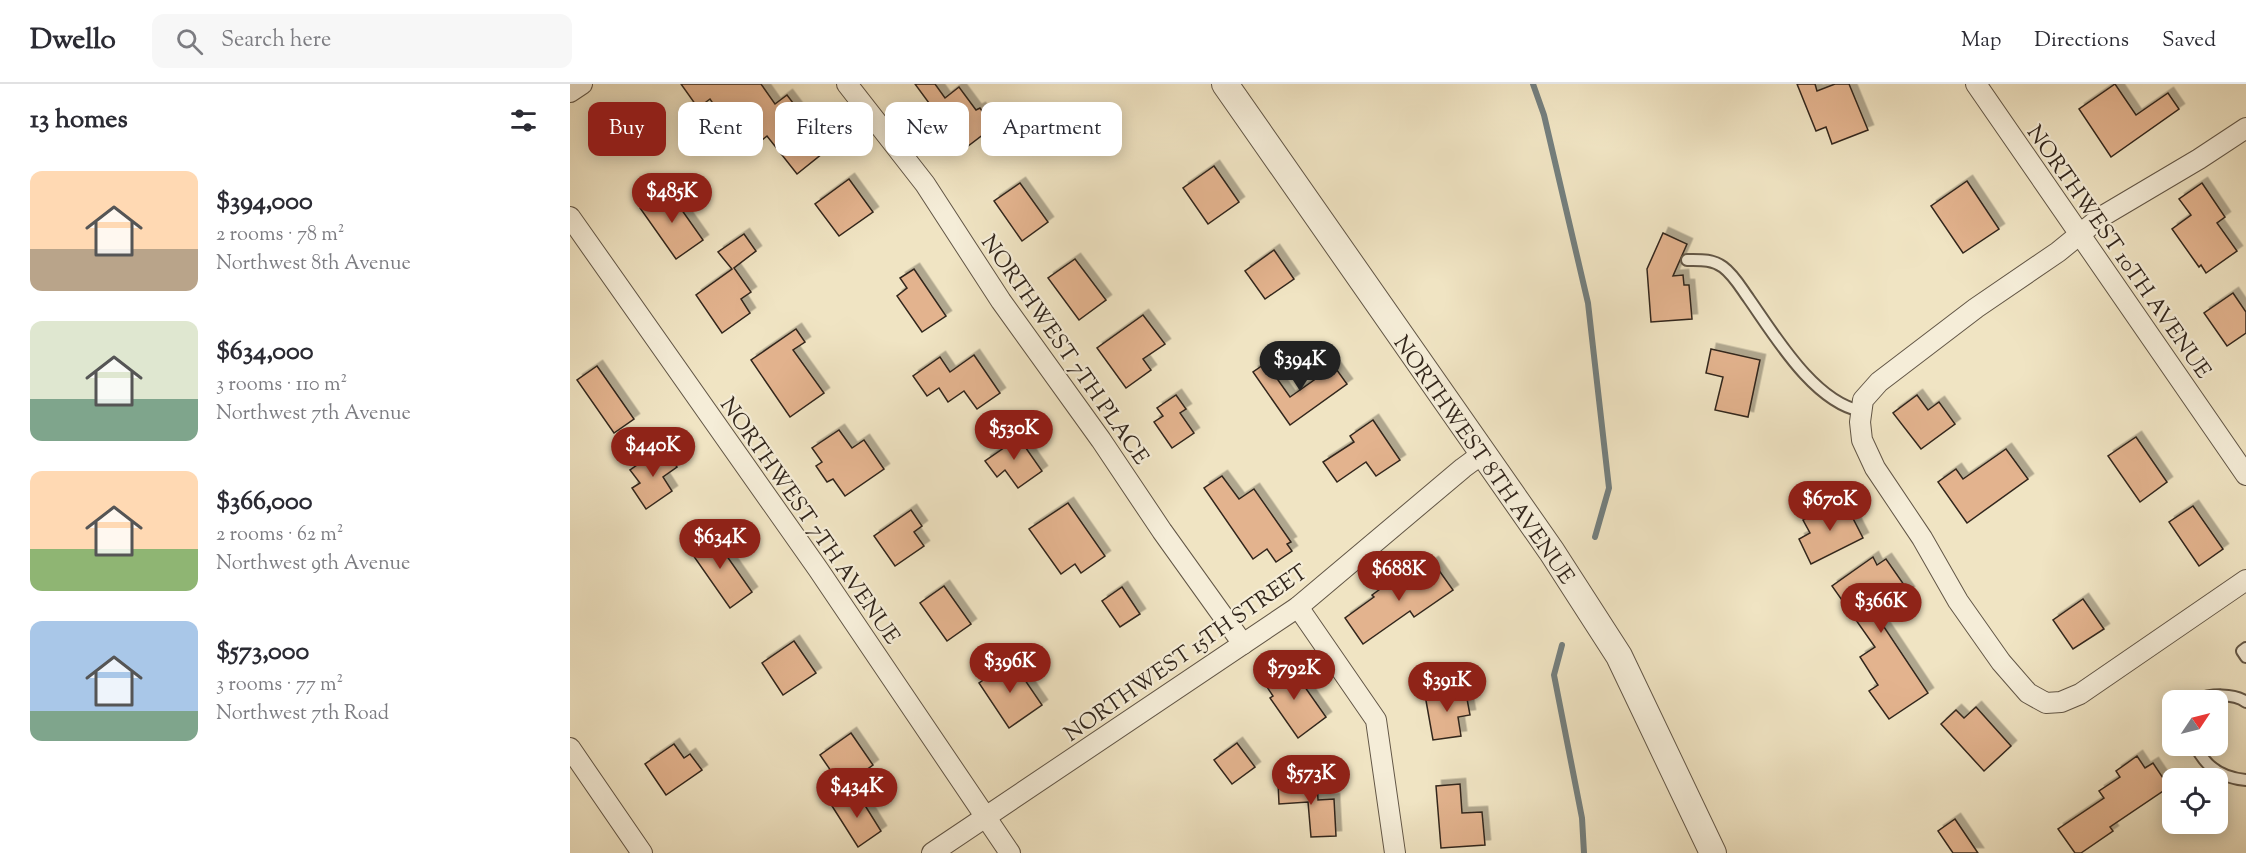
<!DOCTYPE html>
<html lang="en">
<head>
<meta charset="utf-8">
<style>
	:root { --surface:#fff; --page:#f7f7f7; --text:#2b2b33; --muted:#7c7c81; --line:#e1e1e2; --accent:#8f2418 }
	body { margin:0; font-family:"Sorts Mill Goudy",serif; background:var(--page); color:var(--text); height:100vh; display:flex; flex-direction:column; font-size:22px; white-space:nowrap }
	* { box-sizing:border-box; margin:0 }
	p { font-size:20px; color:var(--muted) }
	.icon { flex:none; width:33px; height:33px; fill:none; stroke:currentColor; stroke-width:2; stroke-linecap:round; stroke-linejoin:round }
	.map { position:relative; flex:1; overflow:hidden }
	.drawer { display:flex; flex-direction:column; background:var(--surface); width:570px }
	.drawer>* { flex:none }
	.banner { position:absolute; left:18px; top:18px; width:570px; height:54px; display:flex; gap:12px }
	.needle { width:39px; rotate:55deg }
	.controls { position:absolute; left:1592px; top:606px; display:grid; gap:12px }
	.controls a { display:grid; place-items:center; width:66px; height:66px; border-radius:12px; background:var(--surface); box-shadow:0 3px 15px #0003; font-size:30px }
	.price { position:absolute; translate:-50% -51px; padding:0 14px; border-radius:21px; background:var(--accent); color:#fff; font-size:20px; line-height:39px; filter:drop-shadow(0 2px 3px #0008) }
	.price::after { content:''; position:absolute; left:50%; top:36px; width:18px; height:14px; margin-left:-9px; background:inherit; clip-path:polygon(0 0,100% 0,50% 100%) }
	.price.selected { background:#222; color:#fff }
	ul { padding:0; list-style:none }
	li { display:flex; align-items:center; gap:18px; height:150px; padding:0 30px }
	li span { display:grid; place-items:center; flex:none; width:168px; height:120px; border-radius:12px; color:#555 }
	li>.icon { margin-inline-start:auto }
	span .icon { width:72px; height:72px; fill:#fffc; stroke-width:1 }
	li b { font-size:26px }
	h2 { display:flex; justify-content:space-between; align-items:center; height:72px; padding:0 30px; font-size:26px }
	.pill { padding:0 21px; border-radius:12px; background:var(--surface); box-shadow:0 3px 15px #0003; font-size:21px; line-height:54px }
	.pill.selected { background:var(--accent); color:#fff }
	header { display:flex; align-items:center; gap:36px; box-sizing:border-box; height:84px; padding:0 30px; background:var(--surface); border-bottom:2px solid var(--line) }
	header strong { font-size:28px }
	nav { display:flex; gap:33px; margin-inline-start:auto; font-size:21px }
	.search { width:420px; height:54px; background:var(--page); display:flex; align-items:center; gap:15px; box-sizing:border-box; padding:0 21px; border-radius:12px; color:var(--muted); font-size:22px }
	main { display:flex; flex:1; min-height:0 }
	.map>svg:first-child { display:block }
</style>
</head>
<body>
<header>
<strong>Dwello</strong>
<div class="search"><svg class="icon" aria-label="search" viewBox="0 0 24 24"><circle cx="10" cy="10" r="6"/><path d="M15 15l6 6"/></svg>Search here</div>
<nav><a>Map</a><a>Directions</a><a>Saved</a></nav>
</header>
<main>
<section class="drawer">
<h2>13 homes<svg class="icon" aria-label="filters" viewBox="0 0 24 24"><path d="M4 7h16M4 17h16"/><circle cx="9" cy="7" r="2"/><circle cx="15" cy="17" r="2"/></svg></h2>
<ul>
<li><span style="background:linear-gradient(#ffd9b3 65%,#b9a48a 0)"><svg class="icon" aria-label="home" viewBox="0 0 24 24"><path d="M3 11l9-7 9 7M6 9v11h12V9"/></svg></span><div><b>$394,000</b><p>2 rooms · 78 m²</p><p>Northwest 8th Avenue</p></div></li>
<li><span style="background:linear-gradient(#dfe7d0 65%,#7fa58c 0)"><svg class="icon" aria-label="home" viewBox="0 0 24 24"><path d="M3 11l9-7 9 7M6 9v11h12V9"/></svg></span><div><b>$634,000</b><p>3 rooms · 110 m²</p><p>Northwest 7th Avenue</p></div></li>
<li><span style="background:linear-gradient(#ffd9b3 65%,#8fb573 0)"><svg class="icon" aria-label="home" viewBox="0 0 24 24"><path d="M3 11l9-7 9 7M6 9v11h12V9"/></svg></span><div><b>$366,000</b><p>2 rooms · 62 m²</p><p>Northwest 9th Avenue</p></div></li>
<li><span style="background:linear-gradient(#a9c7e8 75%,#7fa58c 0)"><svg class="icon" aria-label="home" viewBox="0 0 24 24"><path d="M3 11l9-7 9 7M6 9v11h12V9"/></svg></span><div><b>$573,000</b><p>3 rooms · 77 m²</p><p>Northwest 7th Road</p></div></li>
</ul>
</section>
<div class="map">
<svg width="1676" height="769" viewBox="0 0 1676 769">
	<defs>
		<filter id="shadow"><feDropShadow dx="5.5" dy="-5.5" stdDeviation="0" flood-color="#0004"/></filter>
	</defs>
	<rect width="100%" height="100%" fill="#f0e4c3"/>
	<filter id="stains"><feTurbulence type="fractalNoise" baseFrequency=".00333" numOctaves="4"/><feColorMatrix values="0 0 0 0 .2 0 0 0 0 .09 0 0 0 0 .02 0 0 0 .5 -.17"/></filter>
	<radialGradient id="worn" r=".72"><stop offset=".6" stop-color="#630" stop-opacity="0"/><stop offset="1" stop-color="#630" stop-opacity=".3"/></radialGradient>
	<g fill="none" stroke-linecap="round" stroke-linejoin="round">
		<g stroke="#747f7e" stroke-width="6">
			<polyline points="963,0 974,31 1018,219 1039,404 1025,453"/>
			<polyline points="992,561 984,591 1012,734 1014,769"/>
		</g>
	</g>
	<g fill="#e3b38e" stroke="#32261c" stroke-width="1.5" filter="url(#shadow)">
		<polygon points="111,0 191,0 205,20 217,11 258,65 227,90 197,52 186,61 163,32 155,37 140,15 128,24"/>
		<polygon points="345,0 365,0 375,14 389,3 406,26 410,24 423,43 389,69 358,26 362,23"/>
		<polygon points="1227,0 1245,0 1247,7 1265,0 1279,0 1298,46 1262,60 1256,43 1246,47"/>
		<polygon points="1545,0 1566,31 1598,9 1609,25 1541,73 1509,25"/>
		<polygon points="644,82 669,118 638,140 613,104"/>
		<polygon points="279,95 303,128 269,152 245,120"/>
		<polygon points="1397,97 1429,145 1393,169 1361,122"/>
		<polygon points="450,99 478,138 452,157 424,117"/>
		<polygon points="1632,99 1655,133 1647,139 1667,167 1636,189 1631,181 1629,183 1602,145 1621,131 1609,115"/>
		<polygon points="97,105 133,156 106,175 70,124"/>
		<polygon points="1093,149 1117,160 1103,192 1113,191 1114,201 1119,201 1122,235 1081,238 1077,185"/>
		<polygon points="174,150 186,167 164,184 181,208 171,215 180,229 152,249 126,211 162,185 148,168"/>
		<polygon points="704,166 724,195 695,215 675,187"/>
		<polygon points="505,175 536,216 509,236 478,194"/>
		<polygon points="344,185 376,232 352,248 327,212 337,204 330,194"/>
		<polygon points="1663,209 1676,228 1676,249 1657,262 1634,229"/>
		<polygon points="573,231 595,260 573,275 581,286 556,304 527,264"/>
		<polygon points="226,245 235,258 223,266 254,309 220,333 181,276"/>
		<polygon points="1141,265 1190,276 1178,333 1145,326 1153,293 1136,289"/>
		<polygon points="404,271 430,309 407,325 394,307 378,318 369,304 357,312 343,292 370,273 380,288"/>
		<polygon points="696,279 720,313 764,282 777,300 720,341 683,288"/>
		<polygon points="27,282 64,335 44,349 7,296"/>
		<polygon points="606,311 616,325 610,329 624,349 602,364 584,338 593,332 587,324"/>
		<polygon points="1347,311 1358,326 1369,318 1385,340 1351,365 1323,329"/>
		<polygon points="803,336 830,376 806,392 796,378 767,398 753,378 784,358 780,352"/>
		<polygon points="269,346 282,364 294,356 314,385 275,412 263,395 257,398 246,382 252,378 242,364"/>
		<polygon points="444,347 472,387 448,404 435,386 427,393 415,377 435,363 430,356"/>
		<polygon points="1566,353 1597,398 1570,418 1538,372"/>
		<polygon points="93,363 107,383 93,393 102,407 76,425 62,404 70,399 60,386"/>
		<polygon points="1436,365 1458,395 1397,439 1368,398 1386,385 1393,395"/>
		<polygon points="652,392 669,415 684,405 721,458 717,460 722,467 706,478 697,465 683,475 634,404"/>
		<polygon points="1273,415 1293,454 1241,480 1229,455 1240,449 1233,436"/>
		<polygon points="498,419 535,472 511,489 505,480 491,490 459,445"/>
		<polygon points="1623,422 1653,465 1629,482 1599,438"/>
		<polygon points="341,426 352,442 344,448 354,462 325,482 304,452"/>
		<polygon points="140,448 182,508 160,524 118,464"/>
		<polygon points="1303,473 1307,481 1316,475 1339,508 1306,531 1358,609 1319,635 1299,607 1308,601 1290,573 1305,563 1262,502"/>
		<polygon points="863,478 883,506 844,533 840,527 793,560 775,534 804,513 802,511 824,495 829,502"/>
		<polygon points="374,502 401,540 377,557 350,519"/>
		<polygon points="552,503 570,530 550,543 532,517"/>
		<polygon points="1513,515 1534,545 1503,565 1483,536"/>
		<polygon points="224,557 246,589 213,611 192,579"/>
		<polygon points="442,577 472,621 439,644 409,599"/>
		<polygon points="718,579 756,633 728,654 700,614 703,612 693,597"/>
		<polygon points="895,604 900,631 888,633 891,652 863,656 855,611"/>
		<polygon points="1406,623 1441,662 1414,687 1371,640 1386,626 1394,634"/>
		<polygon points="281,649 303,681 272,703 250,671"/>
		<polygon points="667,659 685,683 662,700 644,676"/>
		<polygon points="104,660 114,674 120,670 132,686 96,711 75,680"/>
		<polygon points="1567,672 1575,684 1583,679 1599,703 1540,743 1543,747 1511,769 1505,769 1488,745 1534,714 1529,707 1550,693 1546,687"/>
		<polygon points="747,696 748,716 764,715 766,752 741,753 738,718 709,720 708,698"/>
		<polygon points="890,700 892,729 912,728 915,761 871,764 866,702"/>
		<polygon points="286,707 311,747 288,763 262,722"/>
		<polygon points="1385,735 1408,769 1383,769 1368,747"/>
	</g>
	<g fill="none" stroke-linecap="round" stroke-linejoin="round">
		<defs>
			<g id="service">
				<path d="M1117 176C1130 176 1142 175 1153 183 1164 191 1171 204 1179 215 1205 252 1244 318 1291 327"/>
				<polyline points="1676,564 1672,567 1676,573"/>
				<path d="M1626 616C1640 610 1664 609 1676 618"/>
				<path d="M1626 662C1635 683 1653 694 1676 696"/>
			</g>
			<g id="minor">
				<polyline points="277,0 355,100 431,217 531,356 592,447 673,560"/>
				<polyline points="1406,0 1676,391"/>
				<polyline points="0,8 12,0"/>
				<polyline points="1676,44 1629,75 1531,133 1488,168 1406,224 1309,298 1293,316 1290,338 1292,356 1305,384 1352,454 1388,517 1431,578 1458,609 1476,619 1491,618 1510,610 1676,496"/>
				<polyline points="0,133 248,485 440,769"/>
				<polyline points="728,523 806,636 825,769"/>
				<polyline points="0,664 72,769"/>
				<polyline points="362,769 728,523 893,384 912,370"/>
			</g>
			<polyline id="tertiary" points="655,0 982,468 1049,572 1143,769"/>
		</defs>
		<use href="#service" stroke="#625646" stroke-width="14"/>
		<use href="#minor" stroke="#625646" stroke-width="22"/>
		<use href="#tertiary" stroke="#625646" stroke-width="28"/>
		<use href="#service" stroke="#f5edd8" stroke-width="10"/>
		<use href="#minor" stroke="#f5edd8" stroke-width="20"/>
		<use href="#tertiary" stroke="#f5edd8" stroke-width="26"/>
	</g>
	<g text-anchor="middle" stroke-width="4.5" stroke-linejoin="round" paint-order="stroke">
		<g font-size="22" fill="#32261c" stroke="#f5edd8">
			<text transform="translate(1550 167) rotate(55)" y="8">NORTHWEST 10TH AVENUE</text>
			<text transform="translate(496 265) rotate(55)" y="8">NORTHWEST 7TH PLACE</text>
			<text transform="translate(915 375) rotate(55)" y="8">NORTHWEST 8TH AVENUE</text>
			<text transform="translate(241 436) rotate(55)" y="8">NORTHWEST 7TH AVENUE</text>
			<text transform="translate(615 568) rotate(-35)" y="8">NORTHWEST 15TH STREET</text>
		</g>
	</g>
	<rect width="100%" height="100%" filter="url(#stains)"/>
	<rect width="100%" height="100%" fill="url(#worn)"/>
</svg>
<div class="controls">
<a><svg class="needle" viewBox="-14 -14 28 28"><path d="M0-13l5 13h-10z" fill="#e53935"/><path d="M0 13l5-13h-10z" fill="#7c7c81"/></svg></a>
<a><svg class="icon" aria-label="locate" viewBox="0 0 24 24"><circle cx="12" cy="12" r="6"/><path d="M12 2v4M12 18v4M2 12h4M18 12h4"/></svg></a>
</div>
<b class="price" style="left:102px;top:140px">$485K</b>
<b class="price selected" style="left:730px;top:308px">$394K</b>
<b class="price" style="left:444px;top:377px">$530K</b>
<b class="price" style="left:83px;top:394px">$440K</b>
<b class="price" style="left:1260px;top:448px">$670K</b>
<b class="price" style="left:150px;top:486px">$634K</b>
<b class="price" style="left:829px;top:518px">$688K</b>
<b class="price" style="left:1311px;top:550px">$366K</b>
<b class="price" style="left:440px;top:610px">$396K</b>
<b class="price" style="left:724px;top:617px">$792K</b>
<b class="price" style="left:877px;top:629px">$391K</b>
<b class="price" style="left:741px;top:722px">$573K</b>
<b class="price" style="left:287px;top:735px">$434K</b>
<div class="banner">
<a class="pill selected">Buy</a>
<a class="pill">Rent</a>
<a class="pill">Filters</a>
<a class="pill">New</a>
<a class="pill">Apartment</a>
</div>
</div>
</main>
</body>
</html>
